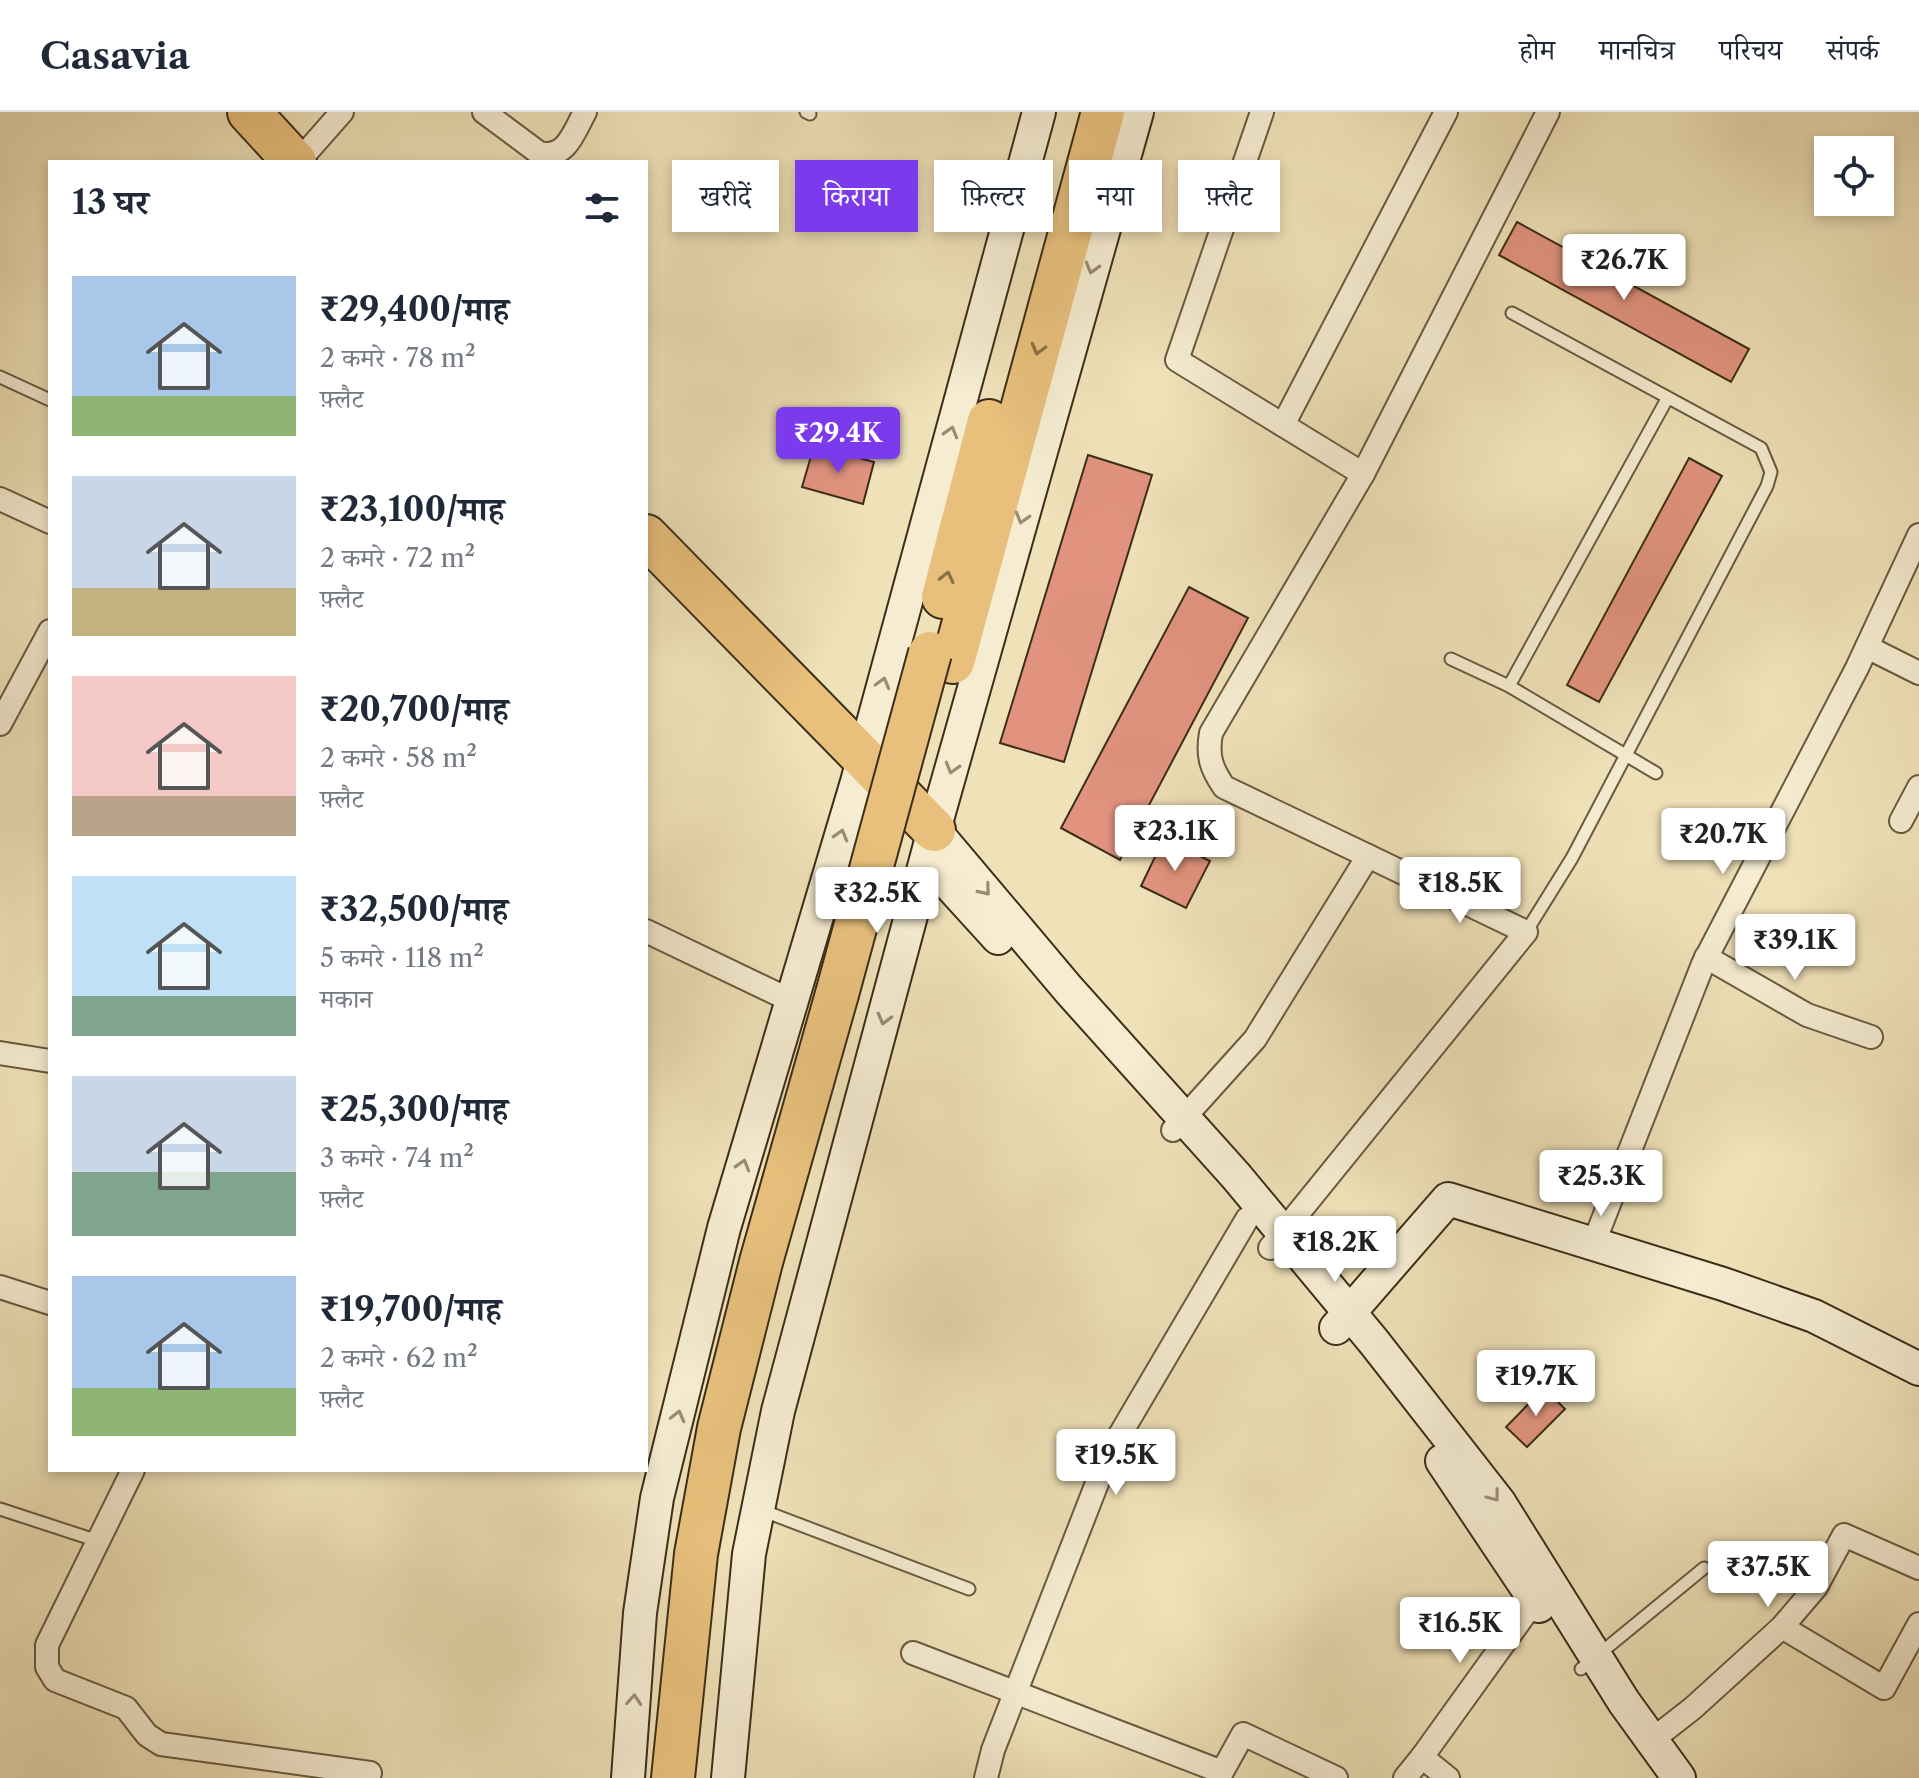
<!DOCTYPE html>
<html lang="hi">
<head>
<meta charset="utf-8">
<style>
	:root { --surface:#fff; --page:#f6f6f7; --text:#1f2937; --muted:#747a83; --line:#e0e1e3; --accent:#7c3aed }
	body { margin:0; font-family:"Libre Caslon Text","Noto Serif Devanagari",serif; background:var(--page); color:var(--text); height:100vh; display:flex; flex-direction:column; font-size:30px; white-space:nowrap }
	* { box-sizing:border-box; margin:0 }
	p { font-size:26px; color:var(--muted) }
	.icon { flex:none; width:44px; height:44px; fill:none; stroke:currentColor; stroke-width:2; stroke-linecap:round; stroke-linejoin:round }
	.map { position:relative; flex:1; overflow:hidden }
	.panel { position:absolute; left:48px; top:48px; width:600px; height:1312px; display:flex; flex-direction:column; background:var(--surface); border-radius:0px; box-shadow:0 4px 12px #0003 }
	.panel>* { flex:none }
	.hud { position:absolute; left:672px; top:48px; width:760px; height:72px; display:flex; gap:16px }
	.buttons { position:absolute; left:1814px; top:24px; display:grid; gap:16px }
	.buttons a { display:grid; place-items:center; width:80px; height:80px; border-radius:0px; background:var(--surface); box-shadow:0 4px 12px #0003; font-size:40px }
	.price { position:absolute; translate:-50% -68px; padding:0 18px; border-radius:8px; background:#fff; color:#222; font-size:26px; line-height:52px; filter:drop-shadow(0 2px 4px #0008) }
	.price::after { content:''; position:absolute; left:50%; top:48px; width:24px; height:18px; margin-left:-12px; background:inherit; clip-path:polygon(0 0,100% 0,50% 100%) }
	.price.selected { background:var(--accent); color:#fff }
	ul { padding:0; list-style:none }
	li { display:flex; align-items:center; gap:24px; height:200px; padding:0 24px }
	li span { display:grid; place-items:center; flex:none; width:224px; height:160px; border-radius:0px; color:#555 }
	li>.icon { margin-inline-start:auto }
	span .icon { width:96px; height:96px; fill:#fffc; stroke-width:1 }
	li b { font-size:34px }
	h2 { display:flex; justify-content:space-between; align-items:center; height:96px; padding:0 24px; font-size:34px }
	.tag { padding:0 28px; border-radius:0px; background:var(--surface); box-shadow:0 4px 12px #0003; font-size:28px; line-height:72px }
	.tag.selected { background:var(--accent); color:#fff }
	header { display:flex; align-items:center; gap:48px; box-sizing:border-box; height:112px; padding:0 40px; background:var(--surface); border-bottom:2px solid var(--line) }
	header strong { font-size:38px }
	nav { display:flex; gap:44px; margin-inline-start:auto; font-size:28px }
	.map>svg:first-child { display:block }
</style>
</head>
<body>
<header>
<strong>Casavia</strong>
<nav><a>होम</a><a>मानचित्र</a><a>परिचय</a><a>संपर्क</a></nav>
</header>
<div class="map">
<svg width="1919" height="1666" viewBox="0 0 1919 1666">
	<rect width="100%" height="100%" fill="#efe1b8"/>
	<filter id="stains"><feTurbulence type="fractalNoise" baseFrequency=".0025" numOctaves="4"/><feColorMatrix values="0 0 0 0 .2 0 0 0 0 .09 0 0 0 0 .02 0 0 0 .5 -.17"/></filter>
	<radialGradient id="worn" r=".72"><stop offset=".6" stop-color="#630" stop-opacity="0"/><stop offset="1" stop-color="#630" stop-opacity=".3"/></radialGradient>
	<g fill="#e1937f" stroke="#3c2d18" stroke-width="2">
		<polygon points="1517,110 1749,237 1731,270 1499,143"/>
		<polygon points="814,334 874,350 863,392 802,375"/>
		<polygon points="1088,343 1152,363 1064,650 1000,631"/>
		<polygon points="1689,346 1722,364 1599,590 1567,573"/>
		<polygon points="1189,475 1248,506 1120,748 1061,716"/>
		<polygon points="1164,726 1210,749 1186,796 1141,774"/>
		<polygon points="1544,1276 1565,1297 1527,1335 1506,1315"/>
	</g>
	<g fill="none" stroke-linecap="round" stroke-linejoin="round">
		<defs>
			<g id="lane">
				<polyline points="806,0 810,2"/>
				<polyline points="1512,201 1761,336 1771,360 1767,374 1572,746 1526,820"/>
				<polyline points="0,265 50,288"/>
				<polyline points="1451,547 1509,574 1656,661"/>
				<polyline points="1509,574 1667,287"/>
				<polyline points="0,1397 98,1429"/>
				<polyline points="761,1398 969,1477"/>
				<polyline points="1581,1557 1704,1456"/>
			</g>
			<g id="street">
				<path d="M484 0 539 41C566 48 574 20 585 0"/>
				<polyline points="1262,0 1177,248 1363,362"/>
				<polyline points="298,50 342,0"/>
				<polyline points="1283,313 1446,0"/>
				<polyline points="0,387 50,410"/>
				<polyline points="1867,535 1919,561"/>
				<polyline points="0,612 50,519"/>
				<polyline points="1901,709 1919,675"/>
				<path d="M1368 744 1224 675C1211 656 1207 644 1211 621L1363 362 1548 0"/>
				<polyline points="646,819 792,889"/>
				<polyline points="1706,845 1807,903 1871,925"/>
				<polyline points="0,941 50,949"/>
				<polyline points="1173,1018 1255,927 1368,744 1526,820 1270,1136"/>
				<polyline points="1593,1133 1703,852 1857,556 1919,423"/>
				<polyline points="0,1175 50,1191"/>
				<polyline points="133,1358 47,1533 47,1555 55,1568 126,1596 147,1623 161,1632 370,1661"/>
				<polyline points="1782,1515 1816,1475 1844,1423 1919,1456"/>
				<polyline points="913,1541 1222,1660 1243,1622 1336,1666"/>
				<polyline points="1652,1628 1693,1596 1782,1515 1884,1576 1919,1512"/>
				<polyline points="1422,1645 1535,1488"/>
				<polyline points="986,1666 993,1638 1108,1343 1247,1107"/>
				<polyline points="1405,1666 1422,1645 1448,1666"/>
			</g>
			<g id="secondary">
				<polyline points="934,718 1069,878 1236,1064 1374,1230 1499,1390 1624,1590 1679,1666"/>
				<polyline points="927,748 998,826"/>
				<polyline points="1336,1216 1448,1087 1723,1172 1814,1204 1919,1257"/>
				<polyline points="1442,1349 1539,1494"/>
				<polyline points="628,1666 640,1501 657,1386 724,1116 857,670 1039,0"/>
				<polyline points="728,1666 749,1442 778,1299 934,718 1137,0"/>
			</g>
			<g id="highway">
				<polyline points="249,0 295,50"/>
				<polyline points="646,424 934,718"/>
				<polyline points="943,485 989,309"/>
				<polyline points="953,550 1103,0"/>
				<polyline points="673,1666 696,1442 719,1316 761,1150 837,882"/>
			</g>
		</defs>
		<use href="#lane" stroke="#695a40" stroke-width="15"/>
		<use href="#street" stroke="#695a40" stroke-width="26"/>
		<use href="#secondary" stroke="#3c2d18" stroke-width="36"/>
		<use href="#highway" stroke="#3c2d18" stroke-width="46"/>
		<use href="#lane" stroke="#f5ecd1" stroke-width="11"/>
		<use href="#street" stroke="#f5ecd1" stroke-width="22"/>
		<use href="#secondary" stroke="#f5ecd1" stroke-width="32"/>
		<use href="#highway" stroke="#e8c07c" stroke-width="42"/>
		<defs>
			<polyline id="highway-bridge" points="837,882 930,541"/>
		</defs>
		<use href="#highway-bridge" stroke="#3c2d18" stroke-width="46" stroke-linecap="butt"/>
		<use href="#highway-bridge" stroke="#e8c07c" stroke-width="42"/>
	</g>
	<defs><path id="oneway-chevron" d="M-2-3.5L2.5 0L-2 3.5" fill="none" stroke-width="1.6" stroke-linecap="round" stroke-linejoin="round" transform="scale(2)"/></defs>
	<g stroke="#988c74">
		<use href="#oneway-chevron" transform="translate(1092 156) rotate(106)"/>
		<use href="#oneway-chevron" transform="translate(951 320) rotate(-74)"/>
		<use href="#oneway-chevron" transform="translate(1022 406) rotate(106)"/>
		<use href="#oneway-chevron" transform="translate(883 571) rotate(-75)"/>
		<use href="#oneway-chevron" transform="translate(952 656) rotate(106)"/>
		<use href="#oneway-chevron" transform="translate(841 723) rotate(-74)"/>
		<use href="#oneway-chevron" transform="translate(985 778) rotate(50)"/>
		<use href="#oneway-chevron" transform="translate(884 907) rotate(105)"/>
		<use href="#oneway-chevron" transform="translate(743 1053) rotate(-74)"/>
		<use href="#oneway-chevron" transform="translate(678 1304) rotate(-76)"/>
		<use href="#oneway-chevron" transform="translate(1494 1384) rotate(53)"/>
		<use href="#oneway-chevron" transform="translate(634 1588) rotate(-86)"/>
	</g>
	<g stroke="#896f45">
		<use href="#oneway-chevron" transform="translate(1038 237) rotate(105)"/>
		<use href="#oneway-chevron" transform="translate(947 465) rotate(-77)"/>
	</g>
	<rect width="100%" height="100%" filter="url(#stains)"/>
	<rect width="100%" height="100%" fill="url(#worn)"/>
</svg>
<div class="buttons">
<a><svg class="icon" aria-label="locate" viewBox="0 0 24 24"><circle cx="12" cy="12" r="6"/><path d="M12 2v4M12 18v4M2 12h4M18 12h4"/></svg></a>
</div>
<b class="price" style="left:1624px;top:190px">₹26.7K</b>
<b class="price selected" style="left:838px;top:363px">₹29.4K</b>
<b class="price" style="left:1175px;top:761px">₹23.1K</b>
<b class="price" style="left:1723px;top:764px">₹20.7K</b>
<b class="price" style="left:1460px;top:813px">₹18.5K</b>
<b class="price" style="left:877px;top:823px">₹32.5K</b>
<b class="price" style="left:1795px;top:870px">₹39.1K</b>
<b class="price" style="left:1601px;top:1106px">₹25.3K</b>
<b class="price" style="left:1335px;top:1172px">₹18.2K</b>
<b class="price" style="left:1536px;top:1306px">₹19.7K</b>
<b class="price" style="left:1116px;top:1385px">₹19.5K</b>
<b class="price" style="left:1768px;top:1497px">₹37.5K</b>
<b class="price" style="left:1460px;top:1553px">₹16.5K</b>
<div class="hud">
<a class="tag">खरीदें</a>
<a class="tag selected">किराया</a>
<a class="tag">फ़िल्टर</a>
<a class="tag">नया</a>
<a class="tag">फ़्लैट</a>
</div>
<section class="panel">
<h2>13 घर<svg class="icon" aria-label="filters" viewBox="0 0 24 24"><path d="M4 7h16M4 17h16"/><circle cx="9" cy="7" r="2"/><circle cx="15" cy="17" r="2"/></svg></h2>
<ul>
<li><span style="background:linear-gradient(#a9c7e8 75%,#8fb573 0)"><svg class="icon" aria-label="home" viewBox="0 0 24 24"><path d="M3 11l9-7 9 7M6 9v11h12V9"/></svg></span><div><b>₹29,400/माह</b><p>2 कमरे · 78 m²</p><p>फ़्लैट</p></div></li>
<li><span style="background:linear-gradient(#c9d6e8 70%,#c2b280 0)"><svg class="icon" aria-label="home" viewBox="0 0 24 24"><path d="M3 11l9-7 9 7M6 9v11h12V9"/></svg></span><div><b>₹23,100/माह</b><p>2 कमरे · 72 m²</p><p>फ़्लैट</p></div></li>
<li><span style="background:linear-gradient(#f6c9c9 75%,#b9a48a 0)"><svg class="icon" aria-label="home" viewBox="0 0 24 24"><path d="M3 11l9-7 9 7M6 9v11h12V9"/></svg></span><div><b>₹20,700/माह</b><p>2 कमरे · 58 m²</p><p>फ़्लैट</p></div></li>
<li><span style="background:linear-gradient(#bfe0f5 75%,#7fa58c 0)"><svg class="icon" aria-label="home" viewBox="0 0 24 24"><path d="M3 11l9-7 9 7M6 9v11h12V9"/></svg></span><div><b>₹32,500/माह</b><p>5 कमरे · 118 m²</p><p>मकान</p></div></li>
<li><span style="background:linear-gradient(#c9d6e8 60%,#7fa58c 0)"><svg class="icon" aria-label="home" viewBox="0 0 24 24"><path d="M3 11l9-7 9 7M6 9v11h12V9"/></svg></span><div><b>₹25,300/माह</b><p>3 कमरे · 74 m²</p><p>फ़्लैट</p></div></li>
<li><span style="background:linear-gradient(#a9c7e8 70%,#8fb573 0)"><svg class="icon" aria-label="home" viewBox="0 0 24 24"><path d="M3 11l9-7 9 7M6 9v11h12V9"/></svg></span><div><b>₹19,700/माह</b><p>2 कमरे · 62 m²</p><p>फ़्लैट</p></div></li>
</ul>
</section>
</div>
</body>
</html>
